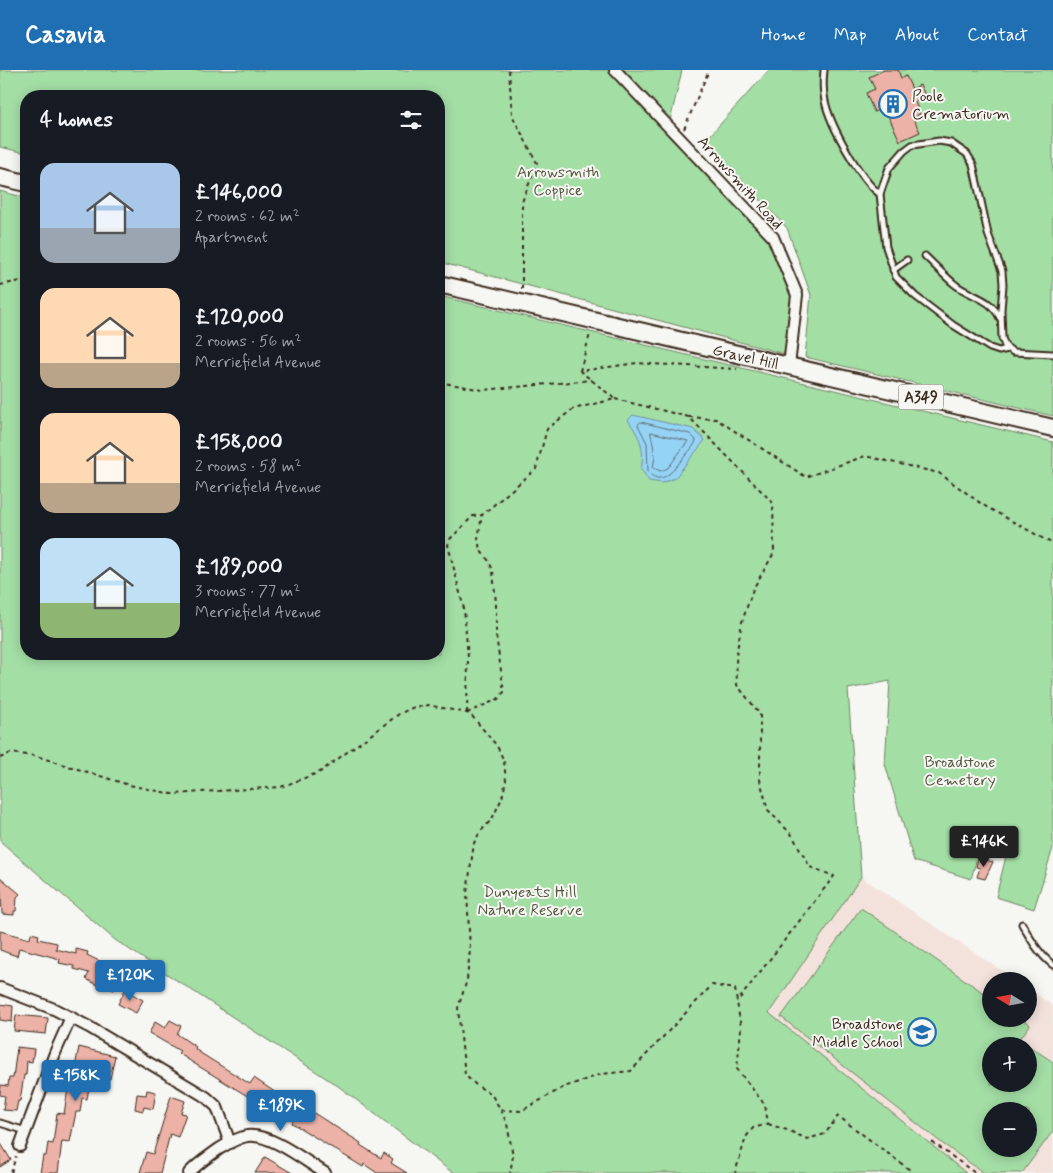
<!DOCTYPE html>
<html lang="en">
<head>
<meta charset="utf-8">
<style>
	:root { --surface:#171b24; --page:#242831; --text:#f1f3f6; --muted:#9ea1a6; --accent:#1f6fb2 }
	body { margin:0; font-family:Mynerve,sans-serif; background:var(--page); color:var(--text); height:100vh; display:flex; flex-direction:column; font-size:19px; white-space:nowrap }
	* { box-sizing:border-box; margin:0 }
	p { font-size:16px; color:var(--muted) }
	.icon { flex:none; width:28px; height:28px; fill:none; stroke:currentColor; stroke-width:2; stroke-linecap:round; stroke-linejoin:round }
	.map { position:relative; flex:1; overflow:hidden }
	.sheet { position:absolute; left:20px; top:20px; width:425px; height:570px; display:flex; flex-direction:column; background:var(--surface); border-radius:20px; box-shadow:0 2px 12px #0003 }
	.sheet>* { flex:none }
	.needle { width:32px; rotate:281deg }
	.controls { position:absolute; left:982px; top:902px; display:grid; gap:10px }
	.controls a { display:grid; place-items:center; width:55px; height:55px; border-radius:50%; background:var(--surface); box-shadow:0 2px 12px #0003; font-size:25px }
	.price { position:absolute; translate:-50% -42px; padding:0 11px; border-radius:5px; background:var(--accent); color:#fff; font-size:16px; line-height:32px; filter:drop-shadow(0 1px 2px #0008) }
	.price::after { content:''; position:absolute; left:50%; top:30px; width:15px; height:11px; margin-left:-8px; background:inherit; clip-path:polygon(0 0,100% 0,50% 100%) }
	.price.on { background:#222; color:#fff }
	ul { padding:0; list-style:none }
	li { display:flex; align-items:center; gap:15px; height:125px; padding:0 20px }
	li span { display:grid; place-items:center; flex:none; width:140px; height:100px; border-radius:15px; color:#555 }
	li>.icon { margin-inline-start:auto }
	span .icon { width:60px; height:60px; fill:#fffc; stroke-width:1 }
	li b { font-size:21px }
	h2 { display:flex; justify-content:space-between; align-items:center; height:60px; padding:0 20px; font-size:21px }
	header { display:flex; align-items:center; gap:30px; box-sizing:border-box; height:70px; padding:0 25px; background:var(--accent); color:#fff }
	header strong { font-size:24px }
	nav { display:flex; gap:28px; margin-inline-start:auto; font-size:18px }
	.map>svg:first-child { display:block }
</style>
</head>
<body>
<header>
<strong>Casavia</strong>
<nav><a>Home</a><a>Map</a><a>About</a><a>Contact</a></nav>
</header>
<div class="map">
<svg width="1053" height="1103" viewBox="0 0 1053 1103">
	<rect width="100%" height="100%" fill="#f6f6f2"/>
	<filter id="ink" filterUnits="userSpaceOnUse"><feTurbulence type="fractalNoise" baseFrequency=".02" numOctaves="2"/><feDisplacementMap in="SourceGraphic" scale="10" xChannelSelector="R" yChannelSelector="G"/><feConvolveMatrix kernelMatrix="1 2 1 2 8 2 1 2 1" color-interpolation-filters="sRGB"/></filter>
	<g filter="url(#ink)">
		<path fill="#f3e2dc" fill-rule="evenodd" d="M861 807 1017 911H991V949H1029V919L1053 936V1103H966L765 940ZM991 976H1029V1014H991ZM991 1041H1029V1079H991Z"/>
		<g fill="#a3dea5" stroke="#6f8462" fill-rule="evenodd">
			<polygon points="0,0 682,0 667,64 772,174 791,224 785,284 439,192 439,26 26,26 26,83 0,77"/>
			<polygon points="769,0 1053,0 1053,346 805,287 811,225 787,158 705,71"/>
			<polygon points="0,121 26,128 26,584 439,584 439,226 1053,372 1053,778 1034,839 996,827 1009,774 983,766 971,809 914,791 885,694 890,611 848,619 861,807 769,943 966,1103 453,1103 338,1016 115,870 0,771"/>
			<path d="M861 838 991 928V949H1022L1030 955 1019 970 1028 976H991V1014H1029V976L1053 992V1061L1022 1103H984L943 1074 781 947ZM991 1041H1029V1079H991Z"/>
		</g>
		<path fill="#95d3f6" stroke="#718fa0" d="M633 345 693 359 705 370 675 408 662 413 649 411 641 399C645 378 640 367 628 350Z"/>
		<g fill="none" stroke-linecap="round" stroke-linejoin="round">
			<g stroke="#5f6e74" stroke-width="1">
				<path d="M641 352 690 364 696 370C695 376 689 381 685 386 676 396 663 419 648 402L647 373 638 355Z"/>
				<polygon points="651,362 688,371 668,398 661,401 653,398 655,386"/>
			</g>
		</g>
		<g fill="#ecb2a7" stroke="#3b2a1e">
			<polygon points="884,0 898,0 901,8 906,6 912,19 920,15 926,27 915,32 920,44 913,48 920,62 900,71 884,37 874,42 866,23 875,19 869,7"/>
			<polygon points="978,788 993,792 985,809 977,807 980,798 976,797"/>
			<polygon points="0,807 20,824 17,827 16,841 14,841 14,845 2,844"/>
			<polygon points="0,861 30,869 31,863 39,865 38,869 57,873 56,879 76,884 76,879 88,882 87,885 103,893 100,900 119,909 114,920 107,917 106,919 86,909 89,903 74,899 74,896 59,893 60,889 19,878 17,886 8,883 0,880"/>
			<polygon points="125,920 143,930 136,943 118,934"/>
			<polygon points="0,934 13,936 12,952 0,950"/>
			<polygon points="16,945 48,948 46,964 14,961"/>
			<polygon points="170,950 181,956 177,964 196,977 195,979 202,984 250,1014 254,1008 307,1044 309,1040 361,1073 360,1075 381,1088 384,1083 393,1089 391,1093 407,1103 377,1103 364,1094 363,1097 292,1053 293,1051 274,1038 272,1041 195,994 178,983 180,981 149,963 155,952 165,958"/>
			<polygon points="17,977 34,979 32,992 27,991 26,1005 24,1005 20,1031 18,1031 16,1041 3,1040 5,1026 0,1025 0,1023 1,1015 8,1016 9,1008 13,1008"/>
			<polygon points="79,977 115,986 110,1009 91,1005 87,1029 82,1028 80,1042 76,1042 70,1072 62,1071 58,1103 40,1103 43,1086 46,1086 48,1073 53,1074 57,1043 64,1044 69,1012 72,1012"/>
			<polygon points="147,1020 156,1022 153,1039 144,1037 143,1041 135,1039 137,1024 146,1025"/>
			<polygon points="171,1026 185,1031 181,1043 186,1044 178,1067 170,1064 160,1103 140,1103 146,1082 153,1084"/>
			<polygon points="0,1072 11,1090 0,1097"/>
			<polygon points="265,1087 292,1103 255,1103"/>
		</g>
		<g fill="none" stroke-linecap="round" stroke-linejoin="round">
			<defs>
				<g id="lane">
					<path d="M824 0C823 9 823 22 825 31 830 55 861 111 880 124"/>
					<path d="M925 186C936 196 945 207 957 216 975 228 990 228 1000 248"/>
					<polyline points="893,200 907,190"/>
					<polyline points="1008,279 999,281 990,278 953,255 915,226 896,207 886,177 880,124 889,98 904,81 912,75 939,71 951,73 967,84 973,94 988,164 1002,201 1003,215 1001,240 1002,268 1005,276 1013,282 1053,284"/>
					<path d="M1022 854C1031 870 1039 884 1053 895"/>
					<polyline points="0,1053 26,1061"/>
				</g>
				<g id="street">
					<polyline points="615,0 773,167 797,225 789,296"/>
					<polyline points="0,918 54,939 89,957 206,1027 217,1037 230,1073"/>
					<polyline points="20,1076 55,983 71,947"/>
					<path d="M189 1103C198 1093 208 1087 219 1079 227 1074 237 1068 247 1066 271 1063 305 1091 325 1103"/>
				</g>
				<g id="primary">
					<polyline points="0,107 26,113"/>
					<polyline points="439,214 1053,358"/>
				</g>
			</defs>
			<use href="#lane" stroke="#3b2a1e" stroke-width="9"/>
			<use href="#street" stroke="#3b2a1e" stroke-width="14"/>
			<use href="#primary" stroke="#3b2a1e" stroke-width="20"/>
			<g stroke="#3b2a1e" stroke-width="2" stroke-dasharray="4 4" stroke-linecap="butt">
				<polyline points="509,0 512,45 537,93 522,132 522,220"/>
				<polyline points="684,59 709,0"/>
				<polyline points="0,215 26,210"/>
				<polyline points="580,301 590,264"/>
				<polyline points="439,312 483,320 592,310"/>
				<polyline points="615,329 689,347 773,433 774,483 753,519 742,552 736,586 737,615 760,644 760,710 768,740 792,765 810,797 834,806 737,932"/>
				<polyline points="689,347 716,349 806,407 865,386 939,403 983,435 1053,474"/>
				<polyline points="467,643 468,588 464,539 448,475 450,469 473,446 482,445 536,399 547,359 573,339 615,329 580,301 637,293 737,299"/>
				<polyline points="467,643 498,629 504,622 496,565 496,533 493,501 489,491 480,480 478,469 482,445"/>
				<polyline points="0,688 11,683 36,686 129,715 172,724 281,717 320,702 399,644 414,637 428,635 443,638 467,643 472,646 497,676 504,691 506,711 502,728 492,749 480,762 474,773 467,823 470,879 467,910 458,938 465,1005 476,1015 491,1024 501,1040 507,1054 513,1086 510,1103"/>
				<polyline points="501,1040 521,1041 564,1017 602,1004 631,1001 712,915 735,919 741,958 737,999 765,1035 768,1054 753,1058 746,1067 735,1103"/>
				<polyline points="768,1054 790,1061 807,1069 825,1064 838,1046 910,1100"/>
				<polyline points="932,1072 975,1103"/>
				<polyline points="11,1103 16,1086"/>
			</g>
			<use href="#lane" stroke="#f6f6f2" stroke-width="5"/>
			<use href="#street" stroke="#f6f6f2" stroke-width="10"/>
			<use href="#primary" stroke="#f6f6f2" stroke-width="16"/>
		</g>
	</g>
	<defs>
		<symbol id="building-ring" viewBox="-11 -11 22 22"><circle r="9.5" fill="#f6f6f2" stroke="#1f6fb2" stroke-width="1.5"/><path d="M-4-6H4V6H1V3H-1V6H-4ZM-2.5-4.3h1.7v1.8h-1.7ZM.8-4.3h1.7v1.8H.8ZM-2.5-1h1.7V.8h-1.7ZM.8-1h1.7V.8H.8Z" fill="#1f6fb2"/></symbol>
		<symbol id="school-ring" viewBox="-11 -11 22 22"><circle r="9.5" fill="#f6f6f2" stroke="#1f6fb2" stroke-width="1.5"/><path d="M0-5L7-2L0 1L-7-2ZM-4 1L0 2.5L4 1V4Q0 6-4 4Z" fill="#1f6fb2"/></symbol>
	</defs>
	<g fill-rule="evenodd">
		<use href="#building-ring" x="877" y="18" width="32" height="32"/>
		<use href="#school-ring" x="906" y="946" width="32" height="32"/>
	</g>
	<g text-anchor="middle" stroke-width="4" stroke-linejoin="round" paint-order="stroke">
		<rect fill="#f6f6f2" stroke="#73675e" stroke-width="1" x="898.5" y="314.5" width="45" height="25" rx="4"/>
		<g font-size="15" font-weight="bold" fill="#3b2a1e">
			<text x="921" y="332">A349</text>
		</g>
		<g font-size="16" fill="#3b2a1e" stroke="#f6f6f2" text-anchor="start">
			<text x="912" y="31">Poole<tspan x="912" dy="18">Crematorium</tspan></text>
			<text x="903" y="959" text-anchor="end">Broadstone<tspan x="903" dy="18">Middle School</tspan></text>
		</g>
		<g font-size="16" fill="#555740" stroke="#f6f6f2">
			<text x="558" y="107">Arrowsmith<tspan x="558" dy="18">Coppice</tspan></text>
			<text x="960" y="697">Broadstone<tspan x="960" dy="18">Cemetery</tspan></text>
			<text x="530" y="827">Dunyeats Hill<tspan x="530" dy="18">Nature Reserve</tspan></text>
		</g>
		<g font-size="16" fill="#3b2a1e" stroke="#f6f6f2">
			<text transform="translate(741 112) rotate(48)" y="6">Arrowsmith Road</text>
			<text transform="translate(746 286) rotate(13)" y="6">Gravel Hill</text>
		</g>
	</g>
</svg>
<div class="controls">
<a><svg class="needle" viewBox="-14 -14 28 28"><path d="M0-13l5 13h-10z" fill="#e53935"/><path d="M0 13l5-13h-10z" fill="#9ea1a6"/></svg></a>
<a>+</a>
<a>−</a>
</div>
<b class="price on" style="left:984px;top:798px">£146K</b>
<b class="price" style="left:130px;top:932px">£120K</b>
<b class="price" style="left:76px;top:1032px">£158K</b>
<b class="price" style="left:281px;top:1062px">£189K</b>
<section class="sheet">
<h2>4 homes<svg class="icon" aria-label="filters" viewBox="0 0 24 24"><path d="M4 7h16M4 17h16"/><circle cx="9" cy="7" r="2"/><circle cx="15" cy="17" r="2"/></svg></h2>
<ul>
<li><span style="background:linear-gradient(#a9c7e8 65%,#9aa5b1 0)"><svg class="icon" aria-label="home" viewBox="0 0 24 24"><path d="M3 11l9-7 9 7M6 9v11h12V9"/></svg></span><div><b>£146,000</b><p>2 rooms · 62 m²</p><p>Apartment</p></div></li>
<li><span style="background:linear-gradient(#ffd9b3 75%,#b9a48a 0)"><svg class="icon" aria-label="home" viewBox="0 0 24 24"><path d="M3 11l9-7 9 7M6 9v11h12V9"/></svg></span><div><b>£120,000</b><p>2 rooms · 56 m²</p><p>Merriefield Avenue</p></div></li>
<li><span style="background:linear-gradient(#ffd9b3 70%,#b9a48a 0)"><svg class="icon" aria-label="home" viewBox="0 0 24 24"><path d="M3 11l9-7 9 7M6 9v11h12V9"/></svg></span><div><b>£158,000</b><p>2 rooms · 58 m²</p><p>Merriefield Avenue</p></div></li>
<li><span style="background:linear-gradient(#bfe0f5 65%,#8fb573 0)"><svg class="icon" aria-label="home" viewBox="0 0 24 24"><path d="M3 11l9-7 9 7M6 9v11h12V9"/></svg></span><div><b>£189,000</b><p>3 rooms · 77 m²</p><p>Merriefield Avenue</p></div></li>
</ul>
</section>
</div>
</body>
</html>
